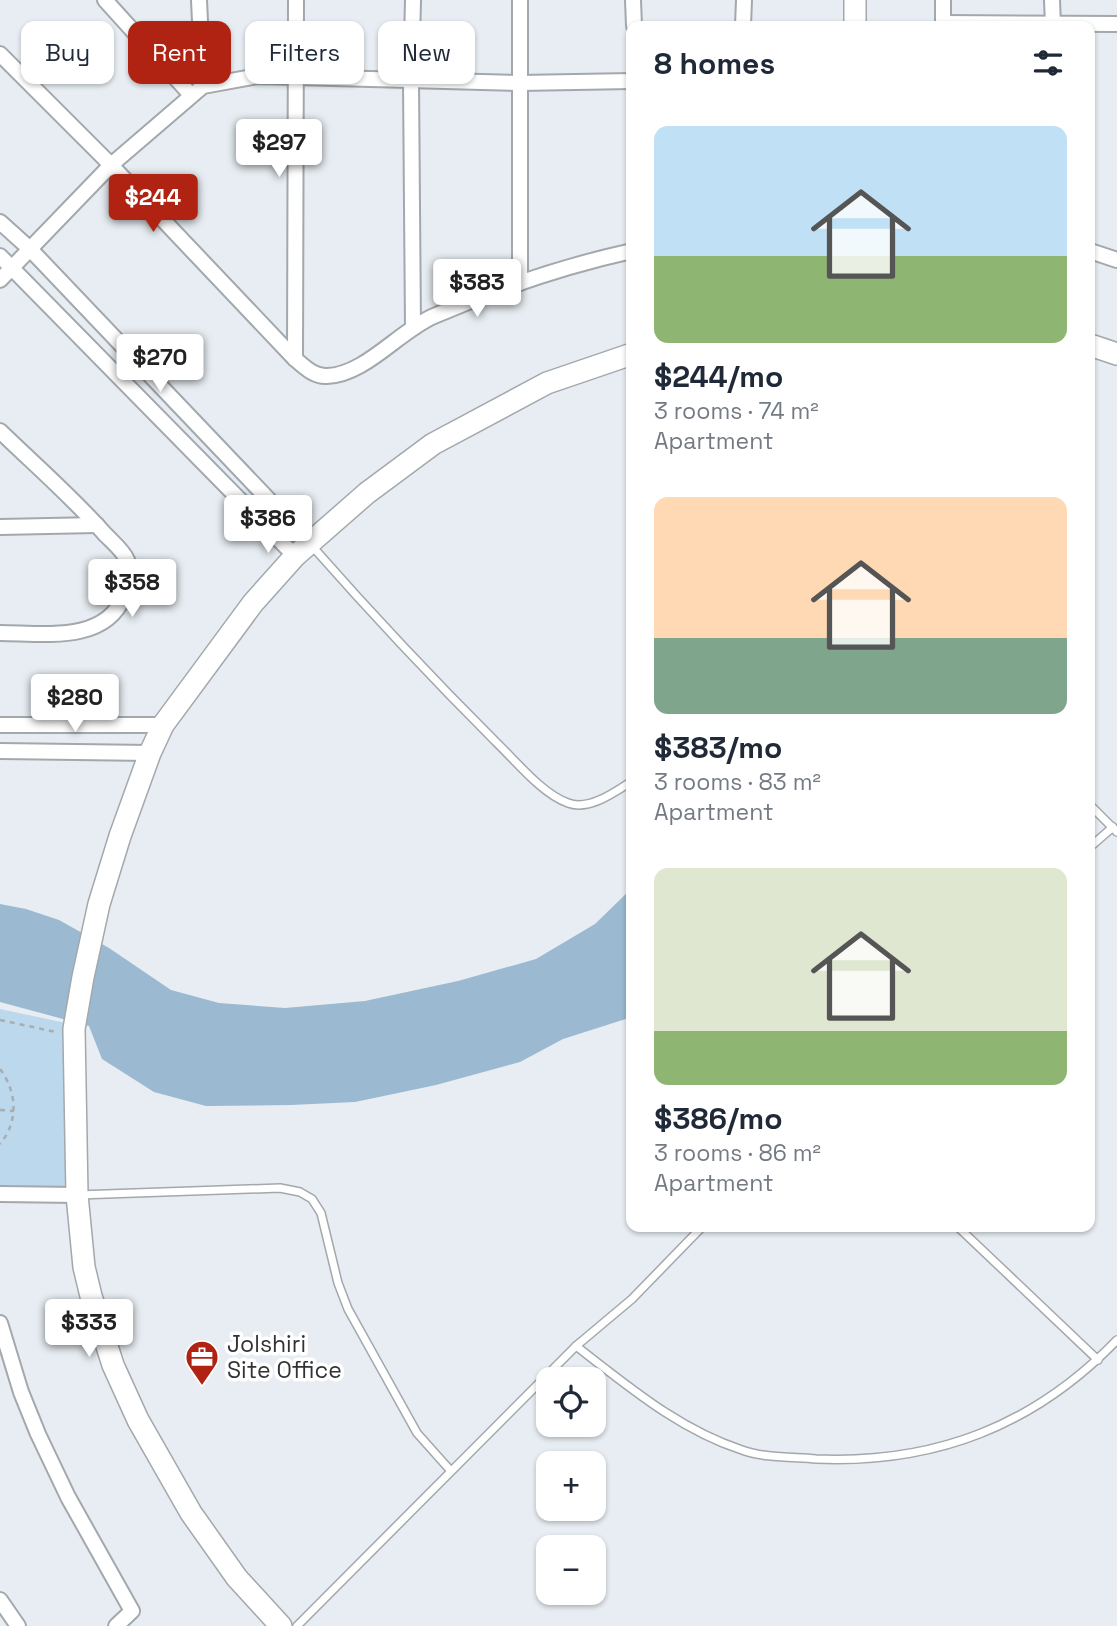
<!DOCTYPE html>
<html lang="en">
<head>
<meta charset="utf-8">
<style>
	:root { --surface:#fff; --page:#f6f6f7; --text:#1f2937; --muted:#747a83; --accent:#b02211 }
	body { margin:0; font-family:"Space Grotesk",sans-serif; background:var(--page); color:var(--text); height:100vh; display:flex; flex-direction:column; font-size:26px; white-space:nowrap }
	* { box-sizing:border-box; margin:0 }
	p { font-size:23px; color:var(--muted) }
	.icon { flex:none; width:38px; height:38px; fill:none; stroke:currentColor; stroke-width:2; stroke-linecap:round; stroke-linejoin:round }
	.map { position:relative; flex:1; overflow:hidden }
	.sheet { position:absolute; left:626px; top:21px; width:469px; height:1211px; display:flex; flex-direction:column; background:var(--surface); border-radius:14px; box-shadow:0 2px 5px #0004 }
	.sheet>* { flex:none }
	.guide { position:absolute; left:21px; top:21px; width:500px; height:63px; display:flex; gap:14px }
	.buttons { position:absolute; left:536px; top:1367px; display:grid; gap:14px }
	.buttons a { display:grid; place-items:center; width:70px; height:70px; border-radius:14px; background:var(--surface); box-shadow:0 2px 5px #0004; font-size:35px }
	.price { position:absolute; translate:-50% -60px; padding:0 16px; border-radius:7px; background:#fff; color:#222; font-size:23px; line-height:46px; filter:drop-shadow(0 2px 4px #0008) }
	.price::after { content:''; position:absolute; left:50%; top:42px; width:21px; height:16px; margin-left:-10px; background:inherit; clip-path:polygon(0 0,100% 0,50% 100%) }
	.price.active { background:var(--accent); color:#fff }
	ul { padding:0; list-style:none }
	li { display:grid; align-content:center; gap:14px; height:371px; padding:0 28px }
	li span { display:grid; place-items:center; height:217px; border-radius:14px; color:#555 }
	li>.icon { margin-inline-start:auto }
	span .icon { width:126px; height:126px; fill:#fffc; stroke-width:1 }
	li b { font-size:30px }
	h2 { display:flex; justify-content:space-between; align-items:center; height:84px; padding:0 28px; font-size:30px }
	.tag { padding:0 24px; border-radius:14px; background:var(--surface); box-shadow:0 2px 5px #0004; font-size:24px; line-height:63px }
	.tag.active { background:var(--accent); color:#fff }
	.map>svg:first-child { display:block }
</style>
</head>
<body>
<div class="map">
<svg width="1117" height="1626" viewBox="0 0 1117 1626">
	<rect width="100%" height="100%" fill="#e7edf2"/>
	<polygon fill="#bcd8ed" points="0,1009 66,1023 74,1188 0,1188"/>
	<polygon fill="#9bb9d0" points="632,888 632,1017 563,1039 520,1062 436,1085 355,1102 291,1105 206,1106 154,1092 102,1059 89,1026 0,1002 0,904 26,909 59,920 109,948 171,990 219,1003 285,1008 365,1001 458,981 536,959 595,924"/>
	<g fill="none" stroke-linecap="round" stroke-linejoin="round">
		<defs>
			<g id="lane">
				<path d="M312 546C371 613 432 678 495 741 515 760 542 794 568 803 589 811 615 792 632 781"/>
				<polyline points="1090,805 1117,832"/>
				<polyline points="1090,847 1113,827"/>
				<polyline points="78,1195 280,1188 300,1192 312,1199 321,1213 338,1283 348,1309 417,1433 450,1470"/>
				<polyline points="958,1227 1098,1360"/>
				<path d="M576 1346C628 1386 678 1429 742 1450 764 1458 792 1457 816 1459 935 1464 1034 1426 1117 1340"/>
				<polyline points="297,1626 576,1346 632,1299 702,1227"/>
			</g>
			<g id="street">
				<polyline points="105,0 191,95"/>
				<polyline points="199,0 203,86"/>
				<polyline points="633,0 634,26"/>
				<polyline points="943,0 943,26"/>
				<polyline points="1052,0 1053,26"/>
				<polyline points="943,23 1117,24"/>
				<polyline points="743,26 744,0"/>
				<path d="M0 54 111 165 295 359C305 367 314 377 327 376 365 375 399 331 434 316 497 289 564 266 632 251"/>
				<polyline points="0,222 30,249 309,542"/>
				<polyline points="1090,251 1117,260"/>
				<polyline points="0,256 295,556"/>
				<polyline points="0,280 111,165 203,86 258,76 519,83 632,81"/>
				<polyline points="520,283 520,0"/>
				<polyline points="413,328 411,81 413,0"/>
				<polyline points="295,359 296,0"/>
				<path d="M0 431C34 464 71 496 103 532 111 541 123 550 127 560 133 573 129 584 124 596 105 644 42 633 0 633"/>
				<polyline points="0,527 97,525"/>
				<polyline points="0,725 163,725"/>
				<polyline points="0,751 150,753"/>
				<polyline points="0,1194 77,1195"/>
				<polyline points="0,1323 21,1392 38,1434 68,1497 132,1611 116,1626"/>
				<polyline points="0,1600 18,1626"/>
			</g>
			<g id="secondary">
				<polyline points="855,26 855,0"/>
				<polyline points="1090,345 1117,354"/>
				<polyline points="281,1626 237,1578 191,1513 138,1420 113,1365 91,1296 84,1267 77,1195 74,1029 83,977 99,904 120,836 150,753 163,725 253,603 295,556 367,493 433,444 547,383 632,354"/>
			</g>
		</defs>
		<use href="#lane" stroke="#a2a8ac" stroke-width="10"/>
		<use href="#street" stroke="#a2a8ac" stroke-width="18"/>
		<use href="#secondary" stroke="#a2a8ac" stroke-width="24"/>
		<g stroke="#a8adb1" stroke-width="2.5" stroke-dasharray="5 5" stroke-linecap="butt">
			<polyline points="0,1020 56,1032"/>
			<path d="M0 1069C17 1092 19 1121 0 1144"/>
			<polyline points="0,1110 14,1111"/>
		</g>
		<use href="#lane" stroke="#fff" stroke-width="7"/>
		<use href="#street" stroke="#fff" stroke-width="14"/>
		<use href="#secondary" stroke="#fff" stroke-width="21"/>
	</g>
	<defs>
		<symbol id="office-pin" viewBox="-11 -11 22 30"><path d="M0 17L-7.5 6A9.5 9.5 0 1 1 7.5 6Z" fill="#b02211" stroke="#fff"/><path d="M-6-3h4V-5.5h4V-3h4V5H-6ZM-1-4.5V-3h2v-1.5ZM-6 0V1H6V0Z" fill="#fff"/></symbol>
	</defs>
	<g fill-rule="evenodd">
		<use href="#office-pin" x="183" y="1338" width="38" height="52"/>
	</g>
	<g text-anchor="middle" stroke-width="7" stroke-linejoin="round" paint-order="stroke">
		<g font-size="23" fill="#313335" stroke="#fff" text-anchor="start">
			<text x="227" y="1352">Jolshiri<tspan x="227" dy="26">Site Office</tspan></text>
		</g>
	</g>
</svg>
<div class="buttons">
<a><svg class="icon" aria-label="locate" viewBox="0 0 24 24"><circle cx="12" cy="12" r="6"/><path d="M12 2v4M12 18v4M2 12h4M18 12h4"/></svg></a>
<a>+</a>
<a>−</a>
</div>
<b class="price" style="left:279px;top:179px">$297</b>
<b class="price active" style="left:153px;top:234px">$244</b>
<b class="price" style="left:477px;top:319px">$383</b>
<b class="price" style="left:160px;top:394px">$270</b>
<b class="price" style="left:268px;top:555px">$386</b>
<b class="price" style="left:132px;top:619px">$358</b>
<b class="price" style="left:75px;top:734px">$280</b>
<b class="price" style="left:89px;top:1359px">$333</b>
<div class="guide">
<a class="tag">Buy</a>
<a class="tag active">Rent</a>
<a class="tag">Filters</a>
<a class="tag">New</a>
</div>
<section class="sheet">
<h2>8 homes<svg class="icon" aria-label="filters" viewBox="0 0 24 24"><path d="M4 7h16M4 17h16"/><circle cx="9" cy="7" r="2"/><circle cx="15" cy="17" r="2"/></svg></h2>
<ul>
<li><span style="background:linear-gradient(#bfe0f5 60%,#8fb573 0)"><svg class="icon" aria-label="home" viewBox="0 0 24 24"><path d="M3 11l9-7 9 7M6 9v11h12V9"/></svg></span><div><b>$244/mo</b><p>3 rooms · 74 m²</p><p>Apartment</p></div></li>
<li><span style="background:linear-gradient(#ffd9b3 65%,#7fa58c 0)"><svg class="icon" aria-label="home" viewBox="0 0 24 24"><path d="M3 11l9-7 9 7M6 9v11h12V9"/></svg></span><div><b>$383/mo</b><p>3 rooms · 83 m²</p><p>Apartment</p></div></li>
<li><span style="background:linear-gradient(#dfe7d0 75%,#8fb573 0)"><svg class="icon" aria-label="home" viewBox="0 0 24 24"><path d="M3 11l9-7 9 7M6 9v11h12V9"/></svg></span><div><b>$386/mo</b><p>3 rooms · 86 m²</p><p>Apartment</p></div></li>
</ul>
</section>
</div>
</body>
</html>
